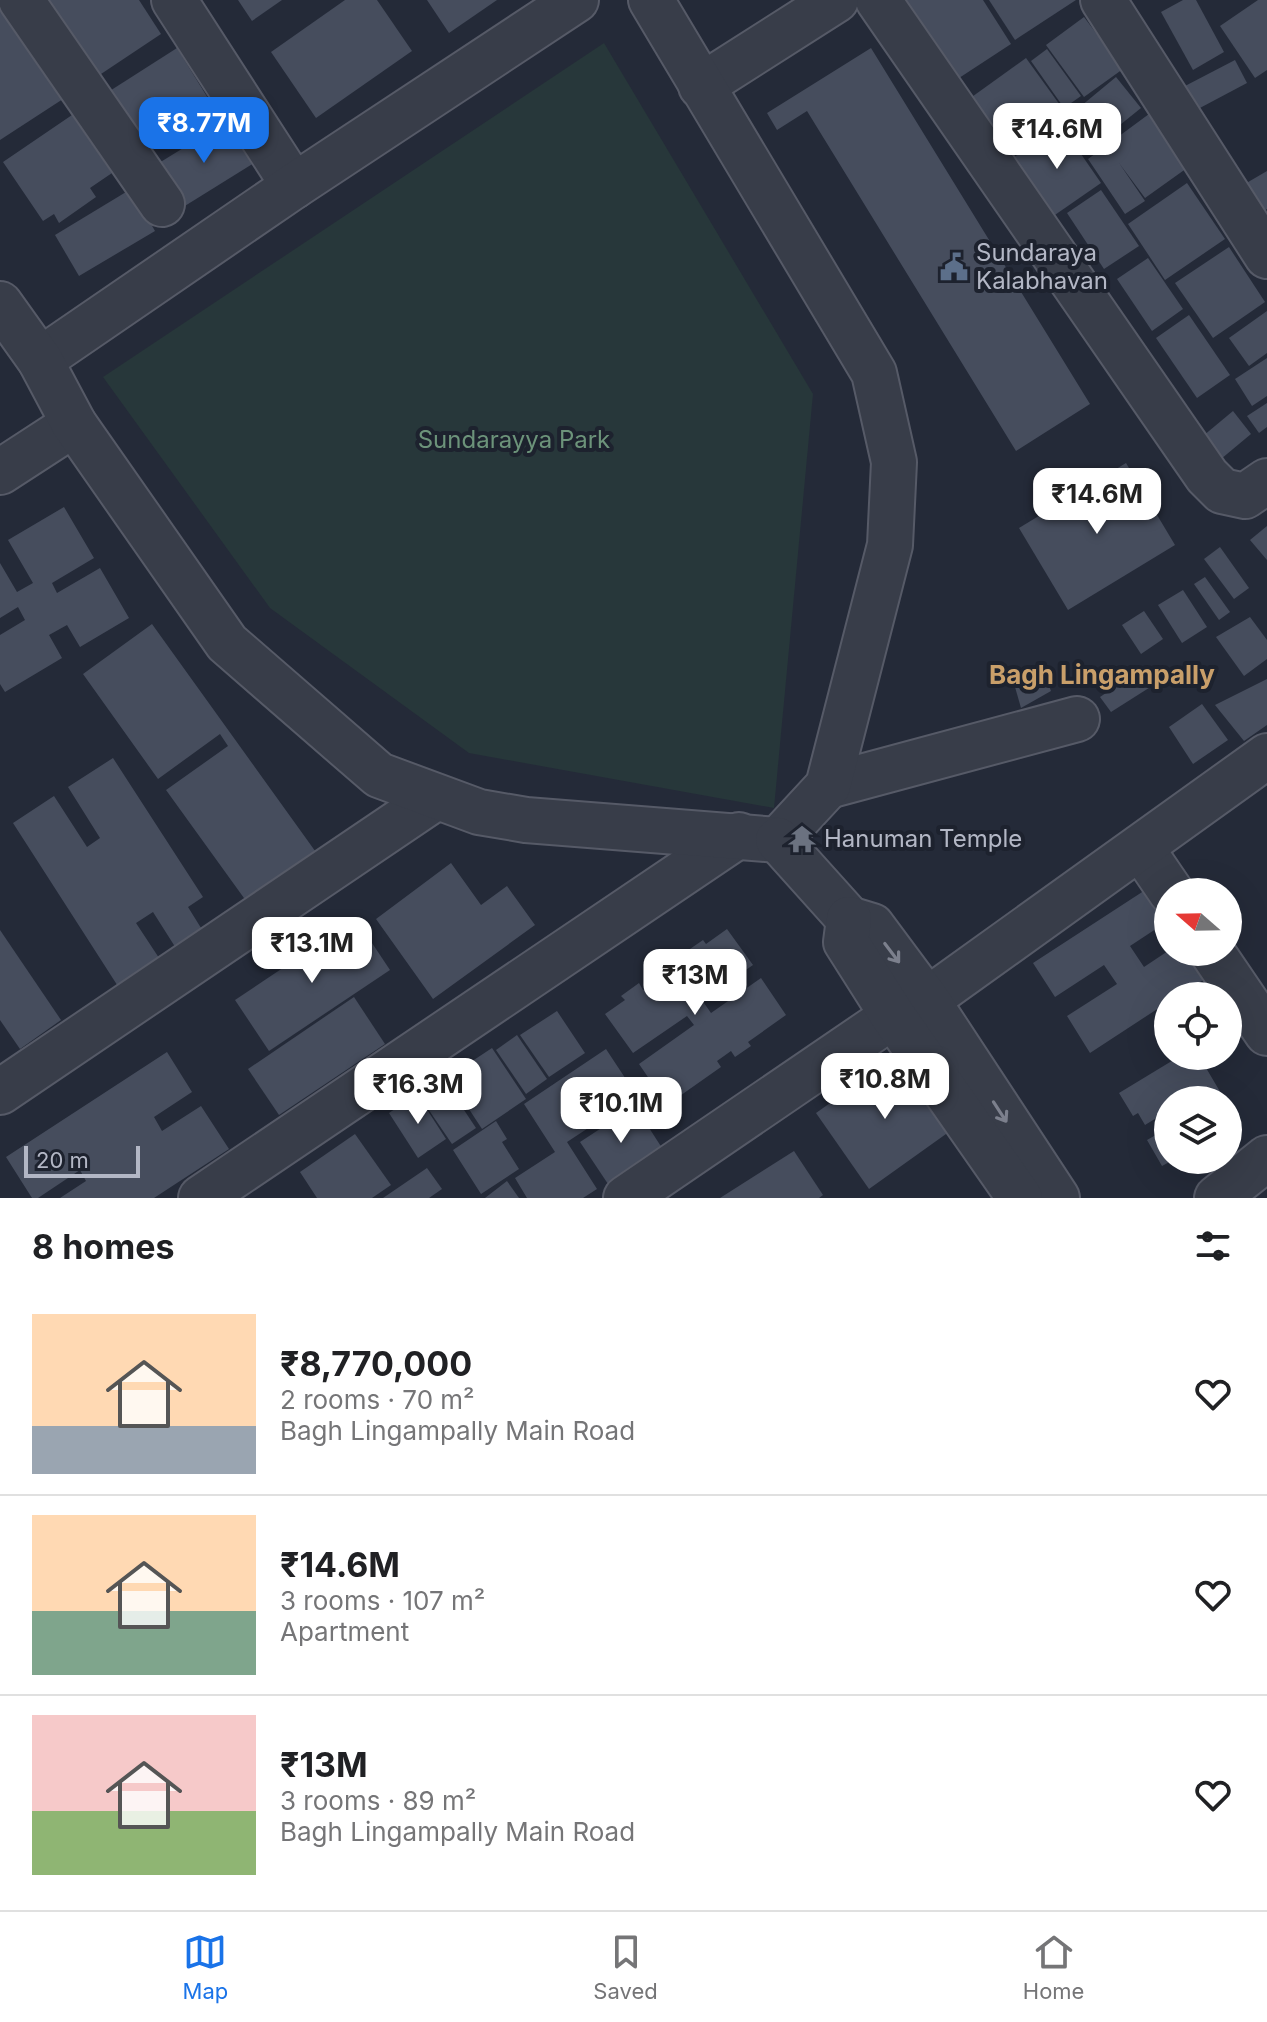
<!DOCTYPE html>
<html lang="en">
<head>
<meta charset="utf-8">
<style>
	:root { --surface:#fff; --page:#f2f2f2; --text:#202124; --muted:#757577; --line:#e0e0e0; --accent:#1a73e8 }
	body { margin:0; font-family:Inter,sans-serif; background:var(--page); color:var(--text); height:100vh; display:flex; flex-direction:column; font-size:30px; white-space:nowrap }
	* { box-sizing:border-box; margin:0 }
	p { font-size:26px; color:var(--muted) }
	.icon { flex:none; width:44px; height:44px; fill:none; stroke:currentColor; stroke-width:2; stroke-linecap:round; stroke-linejoin:round }
	.map { position:relative; height:1198px; overflow:hidden }
	.sheet { display:flex; flex-direction:column; background:var(--surface); flex:1 }
	.sheet>* { flex:none }
	.needle { width:52px; rotate:290deg }
	.tools { position:absolute; left:1154px; top:878px; display:grid; gap:16px }
	.tools a { display:grid; place-items:center; width:88px; height:88px; border-radius:50%; background:var(--surface); box-shadow:0 8px 32px #0002; font-size:40px }
	.scale { position:absolute; left:24px; bottom:20px; width:116px; box-sizing:border-box; padding-left:8px; border:4px solid #b3b7c5; border-top:0; font-size:22px; line-height:28px; white-space:nowrap; color:#b3b7c5; -webkit-text-stroke:6px #1d222e; paint-order:stroke }
	.price { position:absolute; translate:-50% -68px; padding:0 18px; border-radius:16px; background:#fff; color:#222; font-size:26px; line-height:52px; filter:drop-shadow(0 2px 4px #0008) }
	.price::after { content:''; position:absolute; left:50%; top:48px; width:24px; height:18px; margin-left:-12px; background:inherit; clip-path:polygon(0 0,100% 0,50% 100%) }
	.price.active { background:var(--accent); color:#fff }
	ul { padding:0; list-style:none }
	li { display:flex; align-items:center; gap:24px; height:200px; padding:0 32px }
	li+li { border-top:2px solid var(--line) }
	li span { display:grid; place-items:center; flex:none; width:224px; height:160px; border-radius:0px; color:#555 }
	li>.icon { margin-inline-start:auto }
	span .icon { width:96px; height:96px; fill:#fffc; stroke-width:1 }
	li b { font-size:34px }
	h2 { display:flex; justify-content:space-between; align-items:center; height:96px; padding:0 32px; font-size:34px }
	.tab-bar { display:flex; justify-content:space-around; align-items:center; height:112px; border-top:2px solid var(--line); background:var(--surface); font-size:22px; color:var(--muted) }
	.tab-bar a { display:grid; justify-items:center; gap:4px }
	.tab-bar .active { color:var(--accent) }
	.map>svg:first-child { display:block }
</style>
</head>
<body>
<div class="map">
<svg width="1267" height="1198" viewBox="0 0 1267 1198">
	<rect width="100%" height="100%" fill="#242a38"/>
	<polygon fill="#27373a" points="604,43 813,394 774,808 469,753 270,608 103,377"/>
	<g fill="#464d5d">
		<polygon points="44,0 139,0 161,34 95,78"/>
		<polygon points="238,0 282,0 252,21"/>
		<polygon points="345,0 377,0 412,51 316,118 271,52"/>
		<polygon points="427,0 497,0 449,33"/>
		<polygon points="906,0 983,0 1011,44 956,80"/>
		<polygon points="989,0 1076,0 1015,40"/>
		<polygon points="1183,0 1196,0 1224,52 1193,70 1161,12"/>
		<polygon points="1258,0 1267,0 1267,70 1255,78 1220,26"/>
		<polygon points="0,3 63,99 0,140"/>
		<polygon points="1084,17 1123,69 1084,97 1046,45"/>
		<polygon points="177,48 214,108 143,154 105,94"/>
		<polygon points="871,48 1090,404 1016,451 807,111 777,130 767,113"/>
		<polygon points="1047,49 1081,96 1064,108 1031,61"/>
		<polygon points="1026,58 1065,112 1006,154 969,99"/>
		<polygon points="1235,60 1247,83 1198,109 1185,86"/>
		<polygon points="1116,77 1141,108 1105,137 1081,106"/>
		<polygon points="1079,106 1105,141 1089,153 1062,118"/>
		<polygon points="1149,114 1187,168 1145,198 1119,163 1145,201 1125,214 1088,159"/>
		<polygon points="72,115 112,173 90,188 96,197 59,223 54,214 43,221 3,162"/>
		<polygon points="229,120 254,163 180,209 154,166"/>
		<polygon points="1061,125 1101,183 1052,217 1013,158"/>
		<polygon points="1267,171 1267,209 1259,213 1243,185"/>
		<polygon points="1187,183 1225,239 1165,280 1128,224"/>
		<polygon points="131,189 155,231 79,276 55,235"/>
		<polygon points="1101,190 1139,246 1104,269 1067,213"/>
		<polygon points="1229,247 1265,302 1213,338 1175,283"/>
		<polygon points="1148,258 1183,309 1152,331 1117,279"/>
		<polygon points="1267,311 1267,353 1249,366 1229,338"/>
		<polygon points="1189,315 1230,375 1197,398 1156,338"/>
		<polygon points="1267,358 1267,396 1252,406 1235,379"/>
		<polygon points="1267,403 1267,427 1259,433 1247,416"/>
		<polygon points="1233,411 1251,434 1221,459 1203,436"/>
		<polygon points="1126,463 1175,545 1068,610 1019,528"/>
		<polygon points="64,507 94,558 52,583 57,593 100,568 129,618 80,647 67,625 49,635 62,658 5,692 0,684 0,635 25,620 18,607 0,618 0,563 17,592 33,583 8,540"/>
		<polygon points="1267,526 1267,560 1250,540"/>
		<polygon points="1220,547 1249,588 1234,599 1204,559"/>
		<polygon points="1205,577 1230,612 1219,620 1194,584"/>
		<polygon points="1183,590 1207,627 1182,643 1158,605"/>
		<polygon points="1144,611 1163,639 1141,654 1122,625"/>
		<polygon points="1250,617 1267,640 1267,659 1244,676 1216,637"/>
		<polygon points="152,624 318,855 249,905 166,790 228,746 220,734 158,779 83,674"/>
		<polygon points="1142,669 1152,686 1111,712 1100,697"/>
		<polygon points="1043,670 1051,691 1021,708 1013,680"/>
		<polygon points="1267,679 1267,725 1244,741 1215,705"/>
		<polygon points="1202,704 1228,740 1193,764 1169,727"/>
		<polygon points="113,758 203,897 188,907 206,936 179,953 153,912 136,923 163,964 121,991 13,823 54,796 87,847 100,838 68,787"/>
		<polygon points="451,863 481,905 507,886 535,925 433,999 376,919"/>
		<polygon points="1156,883 1168,901 1168,921 1130,946 1144,967 1168,951 1200,952 1214,973 1178,996 1168,996 1168,1002 1090,1053 1067,1016 1117,984 1104,965 1055,997 1033,963"/>
		<polygon points="356,919 390,970 269,1051 235,1000"/>
		<polygon points="727,929 753,965 702,1000 711,1013 761,978 786,1015 748,1042 751,1046 735,1057 731,1051 717,1061 721,1067 667,1105 639,1064 694,1025 687,1016 633,1053 605,1014 625,1000 621,996 639,983 643,990 657,980 663,988 681,975 676,967 690,957 687,951 703,940 706,944"/>
		<polygon points="0,930 61,1020 20,1049 0,1020"/>
		<polygon points="354,997 385,1044 279,1115 248,1069"/>
		<polygon points="557,1011 585,1053 549,1077 520,1035"/>
		<polygon points="517,1035 547,1079 526,1094 496,1050"/>
		<polygon points="492,1048 526,1099 482,1129 448,1077"/>
		<polygon points="606,1049 637,1096 567,1142 597,1189 583,1198 527,1198 515,1178 555,1152 524,1104"/>
		<polygon points="167,1052 192,1092 154,1117 162,1131 201,1106 229,1149 154,1198 60,1198 86,1181 80,1170 38,1198 32,1198 6,1157"/>
		<polygon points="901,1053 953,1129 869,1189 816,1113"/>
		<polygon points="1180,1056 1199,1056 1225,1100 1168,1100 1168,1111 1145,1125 1138,1113 1133,1116 1119,1093"/>
		<polygon points="446,1083 476,1128 452,1144 422,1100"/>
		<polygon points="417,1094 446,1139 418,1158 389,1113"/>
		<polygon points="635,1106 662,1148 608,1184 580,1142"/>
		<polygon points="1228,1106 1237,1121 1228,1127"/>
		<polygon points="496,1121 507,1139 502,1142 519,1169 481,1194 453,1150"/>
		<polygon points="1168,1128 1168,1160 1173,1160 1162,1166 1147,1140"/>
		<polygon points="355,1134 391,1185 372,1198 317,1198 300,1172"/>
		<polygon points="794,1151 823,1195 819,1198 720,1198"/>
		<polygon points="427,1168 442,1189 429,1198 383,1198"/>
		<polygon points="507,1181 519,1198 485,1198"/>
	</g>
	<g fill="none" stroke-linecap="round" stroke-linejoin="round">
		<defs>
			<g id="minor">
				<polyline points="21,0 162,204"/>
				<polyline points="174,0 294,186"/>
				<polyline points="878,0 1207,476 1222,491 1245,496 1267,481"/>
				<polyline points="1103,0 1267,256"/>
				<polyline points="701,86 836,0"/>
				<polyline points="40,360 294,186 576,0"/>
				<polyline points="0,472 74,424"/>
				<polyline points="828,786 1077,719"/>
				<polyline points="1141,848 1171,892"/>
				<polyline points="1212,952 1267,1033"/>
				<polyline points="927,1000 1267,756"/>
				<polyline points="0,1092 435,798"/>
				<polyline points="201,1198 739,835"/>
				<polyline points="626,1198 893,1016"/>
				<polyline points="1217,1198 1267,1158"/>
			</g>
			<g id="tertiary">
				<polyline points="651,0 874,373 894,462 890,545 828,786 778,840"/>
				<polyline points="0,304 40,360 74,424 227,643 379,775 479,812 526,820 778,840"/>
				<polyline points="778,840 849,919"/>
				<polyline points="849,919 872,926 927,1000 1057,1198"/>
				<polyline points="849,919 846,942 893,1016 1020,1198"/>
			</g>
		</defs>
		<use href="#minor" stroke="#565a67" stroke-width="48"/>
		<use href="#tertiary" stroke="#565a67" stroke-width="48"/>
		<use href="#minor" stroke="#383d49" stroke-width="44"/>
		<use href="#tertiary" stroke="#383d49" stroke-width="44"/>
	</g>
	<defs><path id="oneway-shaft" d="M-6 0H5M1.5-3L5.5 0L1.5 3" fill="none" stroke-width="1.6" stroke-linecap="round" stroke-linejoin="round" transform="scale(2)"/></defs>
	<g stroke="#7c808d">
		<use href="#oneway-shaft" transform="translate(892 953) rotate(53)"/>
		<use href="#oneway-shaft" transform="translate(1000 1112) rotate(57)"/>
	</g>
	<defs>
		<symbol id="civic-bare" viewBox="-9 -9 18 18"><path d="M-.6-6.5H3V-4.5H.6V-3L4-1V1h2V6H-6V1h2V-1L-.6-3ZM-1.2 2.5V6h2.4V2.5Z" fill="#5c6f8a" stroke="#1d222e" stroke-width="2.5" paint-order="stroke"/></symbol>
		<symbol id="temple-bare" viewBox="-9 -9 18 18"><path d="M0-6L5-2H3V0L6.5 2.5H4V6H1.5V3h-3V6H-4V2.5H-6.5L-3 0V-2H-5Z" fill="#6b7280" stroke="#1d222e" stroke-width="2.5" paint-order="stroke"/></symbol>
	</defs>
	<g fill-rule="evenodd">
		<use href="#civic-bare" x="934" y="247" width="40" height="40"/>
		<use href="#temple-bare" x="782" y="819" width="40" height="40"/>
	</g>
	<g text-anchor="middle" stroke-width="8" stroke-linejoin="round" paint-order="stroke">
		<g font-size="24" fill="#b3b7c5" stroke="#1d222e" text-anchor="start">
			<text x="976" y="261">Sundaraya<tspan x="976" dy="28">Kalabhavan</tspan></text>
			<text x="824" y="847">Hanuman Temple</text>
		</g>
		<g font-size="24" fill="#6c937a" stroke="#1d222e">
			<text x="514" y="448">Sundarayya Park</text>
		</g>
		<g font-size="26" font-weight="bold" fill="#c99f6a" stroke="#1d222e">
			<text x="1102" y="684">Bagh Lingampally</text>
		</g>
	</g>
</svg>
<div class="tools">
<a><svg class="needle" viewBox="-14 -14 28 28"><path d="M0-13l5 13h-10z" fill="#e53935"/><path d="M0 13l5-13h-10z" fill="#757577"/></svg></a>
<a><svg class="icon" aria-label="locate" viewBox="0 0 24 24"><circle cx="12" cy="12" r="6"/><path d="M12 2v4M12 18v4M2 12h4M18 12h4"/></svg></a>
<a><svg class="icon" aria-label="layers" viewBox="0 0 24 24"><path d="M12 4l9 5-9 5-9-5zM3 14l9 5 9-5"/></svg></a>
</div>
<div class="scale">20 m</div>
<b class="price active" style="left:204px;top:165px">₹8.77M</b>
<b class="price" style="left:1057px;top:171px">₹14.6M</b>
<b class="price" style="left:1097px;top:536px">₹14.6M</b>
<b class="price" style="left:312px;top:985px">₹13.1M</b>
<b class="price" style="left:695px;top:1017px">₹13M</b>
<b class="price" style="left:885px;top:1121px">₹10.8M</b>
<b class="price" style="left:418px;top:1126px">₹16.3M</b>
<b class="price" style="left:621px;top:1145px">₹10.1M</b>
</div>
<section class="sheet">
<h2>8 homes<svg class="icon" aria-label="filters" viewBox="0 0 24 24"><path d="M4 7h16M4 17h16"/><circle cx="9" cy="7" r="2"/><circle cx="15" cy="17" r="2"/></svg></h2>
<ul>
<li><span style="background:linear-gradient(#ffd9b3 70%,#9aa5b1 0)"><svg class="icon" aria-label="home" viewBox="0 0 24 24"><path d="M3 11l9-7 9 7M6 9v11h12V9"/></svg></span><div><b>₹8,770,000</b><p>2 rooms · 70 m²</p><p>Bagh Lingampally Main Road</p></div><svg class="icon" aria-label="heart" viewBox="0 0 24 24"><path d="M12 20l-8-8c-3-5 5-10 8-4 3-6 11-1 8 4z"/></svg></li>
<li><span style="background:linear-gradient(#ffd9b3 60%,#7fa58c 0)"><svg class="icon" aria-label="home" viewBox="0 0 24 24"><path d="M3 11l9-7 9 7M6 9v11h12V9"/></svg></span><div><b>₹14.6M</b><p>3 rooms · 107 m²</p><p>Apartment</p></div><svg class="icon" aria-label="heart" viewBox="0 0 24 24"><path d="M12 20l-8-8c-3-5 5-10 8-4 3-6 11-1 8 4z"/></svg></li>
<li><span style="background:linear-gradient(#f6c9c9 60%,#8fb573 0)"><svg class="icon" aria-label="home" viewBox="0 0 24 24"><path d="M3 11l9-7 9 7M6 9v11h12V9"/></svg></span><div><b>₹13M</b><p>3 rooms · 89 m²</p><p>Bagh Lingampally Main Road</p></div><svg class="icon" aria-label="heart" viewBox="0 0 24 24"><path d="M12 20l-8-8c-3-5 5-10 8-4 3-6 11-1 8 4z"/></svg></li>
</ul>
</section>
<nav class="tab-bar">
<a class="active"><svg class="icon" aria-label="map" viewBox="0 0 24 24"><path d="M3 6l6-2 6 2 6-2v14l-6 2-6-2-6 2zM9 4v14M15 6v14"/></svg>Map</a>
<a><svg class="icon" aria-label="saved" viewBox="0 0 24 24"><path d="M7 4h10v16l-5-4-5 4z"/></svg>Saved</a>
<a><svg class="icon" aria-label="home" viewBox="0 0 24 24"><path d="M3 11l9-7 9 7M6 9v11h12V9"/></svg>Home</a>
</nav>
</body>
</html>
